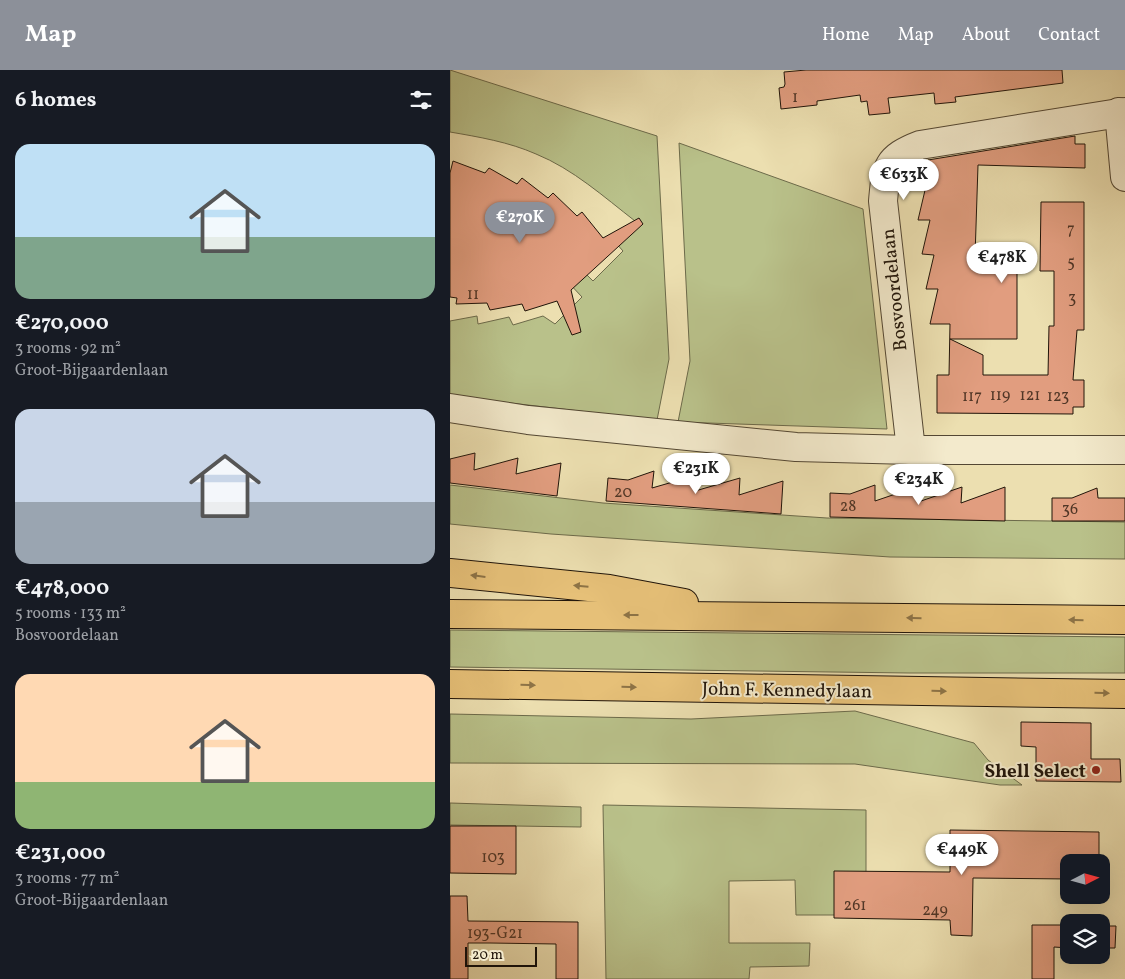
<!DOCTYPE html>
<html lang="en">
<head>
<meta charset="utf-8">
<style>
	:root { --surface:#171b24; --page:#242831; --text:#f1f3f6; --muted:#9ea1a6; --accent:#8c9099 }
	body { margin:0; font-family:Vollkorn,serif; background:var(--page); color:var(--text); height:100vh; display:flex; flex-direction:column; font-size:19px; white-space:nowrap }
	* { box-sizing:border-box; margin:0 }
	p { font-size:16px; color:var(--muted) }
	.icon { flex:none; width:28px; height:28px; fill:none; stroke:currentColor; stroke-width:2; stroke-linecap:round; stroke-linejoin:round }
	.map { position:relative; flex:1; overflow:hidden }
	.side { display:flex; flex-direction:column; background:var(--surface); width:450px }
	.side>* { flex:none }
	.needle { width:32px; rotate:84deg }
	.tools { position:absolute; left:610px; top:784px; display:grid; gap:10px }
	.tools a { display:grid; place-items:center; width:50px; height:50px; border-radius:10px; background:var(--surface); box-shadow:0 5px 20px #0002; font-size:25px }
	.scale { position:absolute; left:15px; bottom:12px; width:72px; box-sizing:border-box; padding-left:5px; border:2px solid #201409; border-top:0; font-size:14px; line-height:18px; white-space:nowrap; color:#201409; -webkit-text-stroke:4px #f3eacc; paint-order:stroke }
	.price { position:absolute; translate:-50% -42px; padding:0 11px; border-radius:18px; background:#fff; color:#222; font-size:16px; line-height:32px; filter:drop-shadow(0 1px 2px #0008) }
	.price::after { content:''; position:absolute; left:50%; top:30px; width:15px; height:11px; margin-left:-8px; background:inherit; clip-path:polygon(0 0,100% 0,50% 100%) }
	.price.on { background:var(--accent); color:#fff }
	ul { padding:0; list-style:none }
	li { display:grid; align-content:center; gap:10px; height:265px; padding:0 15px }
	li span { display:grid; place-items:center; height:155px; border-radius:15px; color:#555 }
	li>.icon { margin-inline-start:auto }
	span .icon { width:90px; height:90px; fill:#fffc; stroke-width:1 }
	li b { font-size:21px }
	h2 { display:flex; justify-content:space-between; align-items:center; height:60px; padding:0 15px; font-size:21px }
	header { display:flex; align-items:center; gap:30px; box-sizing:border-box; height:70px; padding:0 25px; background:var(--accent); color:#fff }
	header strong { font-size:24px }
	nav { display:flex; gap:28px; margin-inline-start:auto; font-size:18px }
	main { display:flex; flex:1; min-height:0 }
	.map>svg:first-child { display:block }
</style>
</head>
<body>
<header>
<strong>Map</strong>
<nav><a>Home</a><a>Map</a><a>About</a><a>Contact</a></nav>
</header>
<main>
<section class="side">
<h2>6 homes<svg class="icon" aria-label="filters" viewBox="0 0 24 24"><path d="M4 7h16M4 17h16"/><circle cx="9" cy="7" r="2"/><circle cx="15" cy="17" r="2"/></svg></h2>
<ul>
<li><span style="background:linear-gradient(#bfe0f5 60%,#7fa58c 0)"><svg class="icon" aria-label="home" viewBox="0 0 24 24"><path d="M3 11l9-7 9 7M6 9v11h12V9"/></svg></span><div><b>€270,000</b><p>3 rooms · 92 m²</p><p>Groot-Bijgaardenlaan</p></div></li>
<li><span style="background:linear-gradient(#c9d6e8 60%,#9aa5b1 0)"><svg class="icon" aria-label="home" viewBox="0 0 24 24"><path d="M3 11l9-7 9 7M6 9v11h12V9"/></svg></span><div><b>€478,000</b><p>5 rooms · 133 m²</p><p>Bosvoordelaan</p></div></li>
<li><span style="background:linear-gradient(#ffd9b3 70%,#8fb573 0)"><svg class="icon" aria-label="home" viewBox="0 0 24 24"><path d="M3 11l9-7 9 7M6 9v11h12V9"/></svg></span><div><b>€231,000</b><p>3 rooms · 77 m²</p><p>Groot-Bijgaardenlaan</p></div></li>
</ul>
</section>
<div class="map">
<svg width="675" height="909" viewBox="0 0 675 909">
	<rect width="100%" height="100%" fill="#ecdfb0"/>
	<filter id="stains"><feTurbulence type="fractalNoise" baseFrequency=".004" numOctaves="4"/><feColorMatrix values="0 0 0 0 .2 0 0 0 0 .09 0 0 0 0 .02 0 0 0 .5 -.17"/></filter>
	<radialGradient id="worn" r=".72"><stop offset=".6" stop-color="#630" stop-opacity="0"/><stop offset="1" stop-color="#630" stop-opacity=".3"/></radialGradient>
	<g fill="#b9c18a" stroke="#6c6a4a">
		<path d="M0 0 207 66 219 289 207 350 0 326V251L27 246 28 254 59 247 63 255 93 246 105 254 132 227 117 211 130 198 143 211 173 181 165 172 185 151C154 127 123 99 86 84 59 72 29 67 0 62Z"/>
		<polygon points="229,73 413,139 437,359 228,352 240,291"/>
		<polygon points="0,415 153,433 377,448 675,452 675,489 440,487 101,464 0,454"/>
		<polygon points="0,560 675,567 675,603 459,603 0,597"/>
		<polygon points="405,641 524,673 538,690 572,715 550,715 405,694 0,693 0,644 241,649"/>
		<polygon points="0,733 131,737 131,757 0,755"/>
		<polygon points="153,735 416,740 416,806 389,845 346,845 345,810 279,811 279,873 360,873 359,896 300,897 299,909 156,909"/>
	</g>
	<g fill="#e19d7f" stroke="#201409">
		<polygon points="356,0 612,0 613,13 505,27 506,32 485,34 484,23 438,28 440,43 419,45 417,31 411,32 410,25 367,31 367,35 331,39 329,18 334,17 335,14 334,2"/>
		<polygon points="625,66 625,74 635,74 635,98 528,95 525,187 567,188 567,269 500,269 533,285 533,305 598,305 599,256 604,256 604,201 590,201 591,132 634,132 634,260 627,260 623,310 634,310 634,337 623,337 623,344 487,343 487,305 499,305 500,254 480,254 488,219 476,219 484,185 472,184 480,150 468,150 476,116 464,116 468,97 478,97 478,90"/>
		<polygon points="3,91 35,103 39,98 67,114 72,108 98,128 103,123 127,146 132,142 153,168 189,148 193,154 121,220 131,262 122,265 107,231 75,241 72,234 40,240 37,233 6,234 7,228 0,227 0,103"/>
		<polygon points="25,383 24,400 68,388 66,404 111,393 107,426 0,413 0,389"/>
		<polygon points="204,401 202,418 247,405 245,421 290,408 289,425 333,411 331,444 156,431 158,408 178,410"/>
		<polygon points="425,415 425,431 469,416 468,432 512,417 511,433 555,417 555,451 380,447 380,423 400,424"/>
		<polygon points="647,418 648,428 675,428 675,451 602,451 602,428 622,428"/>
		<polygon points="571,652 641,653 641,689 670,689 671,712 586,711 586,677 571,676"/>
		<polygon points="0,756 66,756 66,804 0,803"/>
		<polygon points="500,760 649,762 649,792 619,792 619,809 523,808 522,866 501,865 500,850 384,848 384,801 500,802"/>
		<polygon points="0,826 17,826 18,851 128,852 128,909 106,909 106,874 40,873 18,873 18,909 0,909"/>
		<polygon points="582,855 619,855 619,878 604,877 604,909 582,909"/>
		<polygon points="651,856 666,856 665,878 651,878"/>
	</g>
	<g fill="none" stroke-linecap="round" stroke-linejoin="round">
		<defs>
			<g id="minor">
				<polyline points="669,42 675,107"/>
				<polyline points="0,338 78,350 346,377 461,380 675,380"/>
				<path d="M461 380 433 131C436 98 436 88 470 75L675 42"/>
			</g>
			<g id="primary">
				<polyline points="0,503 159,519 234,533"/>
				<polyline points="0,544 675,550"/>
				<polyline points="0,614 675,624"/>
			</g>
		</defs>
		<use href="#minor" stroke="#534733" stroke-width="30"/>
		<use href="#primary" stroke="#201409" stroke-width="30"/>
		<use href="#minor" stroke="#f3eacc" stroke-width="28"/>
		<use href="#primary" stroke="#e6c078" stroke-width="28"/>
	</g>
	<defs><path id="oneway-solid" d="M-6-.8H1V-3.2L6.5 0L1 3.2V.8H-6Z" transform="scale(1.25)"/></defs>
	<g fill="#8d7346">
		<use href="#oneway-solid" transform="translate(28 506) rotate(-173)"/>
		<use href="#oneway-solid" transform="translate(131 516) rotate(-175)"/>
		<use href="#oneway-solid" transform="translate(181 545) rotate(-180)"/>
		<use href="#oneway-solid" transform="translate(464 548) rotate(-179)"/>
		<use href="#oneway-solid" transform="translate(626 550) rotate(-179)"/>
		<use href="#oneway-solid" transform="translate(78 615) rotate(1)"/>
		<use href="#oneway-solid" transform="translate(179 617) rotate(1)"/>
		<use href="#oneway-solid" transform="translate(489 621) rotate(1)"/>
		<use href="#oneway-solid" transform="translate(652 623) rotate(1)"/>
	</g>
	<circle fill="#8f2418" stroke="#f3eacc" stroke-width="2" cx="646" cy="700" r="5"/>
	<g text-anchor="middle" stroke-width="4" stroke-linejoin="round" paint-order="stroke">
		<g font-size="16" fill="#503626">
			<text x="345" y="32">1</text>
			<text x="621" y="164">7</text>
			<text x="621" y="197">5</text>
			<text x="23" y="229">11</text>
			<text x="622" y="233">3</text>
			<text x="550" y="330">119</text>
			<text x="580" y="330">121</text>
			<text x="522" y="331">117</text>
			<text x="608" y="331">123</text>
			<text x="173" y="427">20</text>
			<text x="398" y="441">28</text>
			<text x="620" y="444">36</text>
			<text x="43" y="792">103</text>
			<text x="405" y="840">261</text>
			<text x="485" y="845">249</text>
			<text x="45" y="868">193-G21</text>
		</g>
		<g font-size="19" fill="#201409" stroke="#f3eacc">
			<text transform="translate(443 220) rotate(-96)" y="7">Bosvoordelaan</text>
			<text transform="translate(337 619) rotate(1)" y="7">John F. Kennedylaan</text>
		</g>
		<g font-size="19" font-weight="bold" fill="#201409" stroke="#f3eacc" text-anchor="end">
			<text x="636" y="707">Shell Select</text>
		</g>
	</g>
	<rect width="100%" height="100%" filter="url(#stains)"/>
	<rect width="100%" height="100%" fill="url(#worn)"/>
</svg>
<div class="tools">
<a><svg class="needle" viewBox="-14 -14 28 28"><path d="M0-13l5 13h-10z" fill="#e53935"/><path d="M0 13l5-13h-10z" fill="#9ea1a6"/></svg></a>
<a><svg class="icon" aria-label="layers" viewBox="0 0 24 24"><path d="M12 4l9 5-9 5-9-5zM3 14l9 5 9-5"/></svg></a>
</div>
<div class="scale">20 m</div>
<b class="price" style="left:454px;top:131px">€633K</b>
<b class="price on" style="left:70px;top:174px">€270K</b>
<b class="price" style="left:552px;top:214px">€478K</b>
<b class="price" style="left:246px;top:425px">€231K</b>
<b class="price" style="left:469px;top:436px">€234K</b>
<b class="price" style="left:512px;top:806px">€449K</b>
</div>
</main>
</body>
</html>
